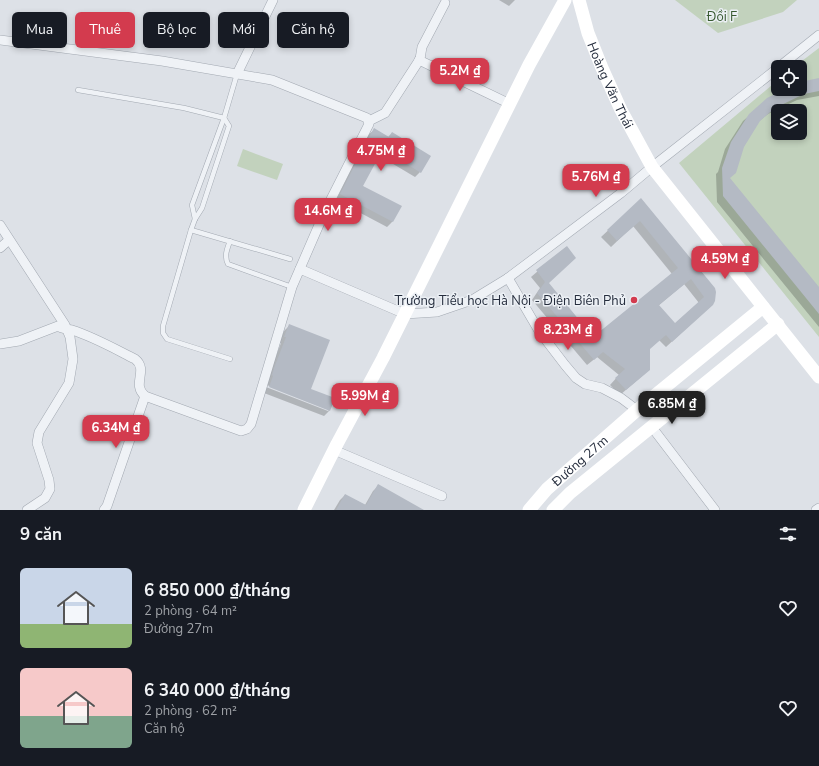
<!DOCTYPE html>
<html lang="vi">
<head>
<meta charset="utf-8">
<style>
	:root { --surface:#171b24; --page:#242831; --text:#f1f3f6; --muted:#9ea1a6; --accent:#d33b4e }
	body { margin:0; font-family:"Nunito Sans",sans-serif; background:var(--page); color:var(--text); height:100vh; display:flex; flex-direction:column; font-size:15px; white-space:nowrap }
	* { box-sizing:border-box; margin:0 }
	p { font-size:13px; color:var(--muted) }
	.icon { flex:none; width:22px; height:22px; fill:none; stroke:currentColor; stroke-width:2; stroke-linecap:round; stroke-linejoin:round }
	.map { position:relative; height:510px; overflow:hidden }
	.details { display:flex; flex-direction:column; background:var(--surface); flex:1 }
	.details>* { flex:none }
	.top-card { position:absolute; left:12px; top:12px; width:400px; height:36px; display:flex; gap:8px }
	.tools { position:absolute; left:771px; top:60px; display:grid; gap:8px }
	.tools a { display:grid; place-items:center; width:36px; height:36px; border-radius:6px; background:var(--surface); box-shadow:0 2px 6px #0003; font-size:20px }
	.price { position:absolute; translate:-50% -34px; padding:0 9px; border-radius:8px; background:var(--accent); color:#fff; font-size:13px; line-height:26px; filter:drop-shadow(0 1px 2px #0008) }
	.price::after { content:''; position:absolute; left:50%; top:24px; width:12px; height:9px; margin-left:-6px; background:inherit; clip-path:polygon(0 0,100% 0,50% 100%) }
	.price.current { background:#222; color:#fff }
	ul { padding:0; list-style:none }
	li { display:flex; align-items:center; gap:12px; height:100px; padding:0 20px }
	li span { display:grid; place-items:center; flex:none; width:112px; height:80px; border-radius:6px; color:#555 }
	li>.icon { margin-inline-start:auto }
	span .icon { width:48px; height:48px; fill:#fffc; stroke-width:1 }
	li b { font-size:17px }
	h2 { display:flex; justify-content:space-between; align-items:center; height:48px; padding:0 20px; font-size:17px }
	.pill { padding:0 14px; border-radius:6px; background:var(--surface); box-shadow:0 2px 6px #0003; font-size:14px; line-height:36px }
	.pill.current { background:var(--accent); color:#fff }
	.map>svg:first-child { display:block }
</style>
</head>
<body>
<div class="map">
<svg width="819" height="510" viewBox="0 0 819 510">
	<rect width="100%" height="100%" fill="#dde1e7"/>
	<g fill="#c2d2bd" fill-rule="evenodd">
		<polygon points="675,0 797,0 783,12 718,33"/>
		<path d="M819 48V337L679 163 778 80V89H800V67H794ZM778 111H800V133H778Z"/>
		<polygon points="243,149 283,164 277,180 237,166"/>
	</g>
	<g fill="#0003" fill-rule="evenodd">
		<polygon points="499,0 515,0 509,6"/>
		<polygon points="819,79 819,96 797,100 768,114 758,122 743,147 729,178 819,289 819,327 717,202 716,174 718,172 725,149 743,121 750,115 787,89 800,89 800,83"/>
		<polygon points="374,130 388,137 392,133 420,172 415,177 378,155 362,186 400,207 392,222 387,227 336,200 368,135"/>
		<path d="M641 200 714 288 705 311 666 347 659 340 649 349 642 376 620 395 610 385 619 375 597 357 587 365 532 300 540 288 531 277 566 247 548 283 593 339 672 274 633 226 611 247 601 237ZM684 284 699 303 675 324 658 306Z"/>
		<polygon points="290,325 310,390 329,411 324,416 264,393 266,387 328,411 328,409 267,385 269,374 281,343 279,342 284,331"/>
		<polygon points="378,486 422,510 334,510 340,500 345,495 365,505 373,491"/>
	</g>
	<g fill="#b4bac4" fill-rule="evenodd">
		<polygon points="819,78 819,91 804,94 775,108 760,121 744,147 736,173 730,178 819,287 819,314 723,196 722,167 722,168 731,142 749,114 767,98 785,89 800,89 800,82"/>
		<polygon points="374,128 389,137 392,132 431,156 421,173 383,149 363,186 402,206 393,222 340,194"/>
		<path d="M641 198 715 288 716 292 715 301 713 305 672 342 666 335 650 349V370L626 390 615 378 625 369 603 352 594 360 537 293 545 282 536 270 567 246 576 258 549 283 593 337 678 268 640 221 617 241 607 230ZM691 279 704 297 675 323 659 305Z"/>
		<polygon points="289,324 330,340 311,389 335,398 330,411 269,387 273,376 272,375 274,368 286,337 284,337"/>
		<polygon points="378,484 424,510 336,510 345,494 366,505"/>
	</g>
	<g fill="none" stroke-linecap="round" stroke-linejoin="round">
		<defs>
			<g id="lane">
				<polyline points="78,90 184,108 224,118 229,126 202,208 195,219 191,230 163,326 163,333 167,339 230,359"/>
				<polyline points="195,219 192,205 224,118 237,74"/>
				<polyline points="191,230 290,259"/>
				<path d="M230 241C227 249 224 256 228 264L292 287"/>
			</g>
			<g id="street">
				<path d="M0 40 162 61 272 80 367 118 369 124 325 211 292 287 251 424 247 429 241 431 145 396C131 384 149 370 135 359 115 349 94 337 72 330 67 329 61 329 58 326L19 341 0 344"/>
				<polyline points="419,60 510,104"/>
				<polyline points="779,67 819,35"/>
				<polyline points="237,74 273,0"/>
				<polyline points="369,121 385,113 420,59 422,47 445,3"/>
				<polyline points="0,225 65,325 70,337 73,359 69,383 39,432 37,443 49,480 50,489 45,498 27,510"/>
				<polyline points="0,248 9,240"/>
				<polyline points="300,269 405,314 437,312 472,300 508,278 621,193 652,167 778,68"/>
				<polyline points="508,278 539,331 565,365 576,378 585,384 602,388 621,398 637,410"/>
				<polyline points="651,426 715,510"/>
				<polyline points="334,450 442,496"/>
				<polyline points="104,510 107,506 145,396"/>
				<polyline points="816,510 819,508"/>
			</g>
		</defs>
		<use href="#lane" stroke="#a2a8b1" stroke-width="5.5"/>
		<use href="#street" stroke="#a2a8b1" stroke-width="10"/>
		<use href="#lane" stroke="#eff2f6" stroke-width="4.5"/>
		<use href="#street" stroke="#eff2f6" stroke-width="9"/>
		<g stroke="#fff" stroke-width="13">
			<path id="s1" d="M579 0 588 33 602 68 621 110 652 167 819 377"/>
			<polyline points="304,510 337,444 383,358 529,65 565,0"/>
			<path id="s2" d="M529 510 547 489 637 410 763 307"/>
			<polyline points="553,510 570,493 778,324"/>
		</g>
	</g>
	<circle fill="#d33b4e" stroke="#ecf0f5" stroke-width="1.5" cx="634" cy="300" r="4"/>
	<g text-anchor="middle" stroke-width="3" stroke-linejoin="round" paint-order="stroke">
		<g font-size="13" fill="#395b32" stroke="#ecf0f5">
			<text x="722" y="21">Đồi F</text>
		</g>
		<g font-size="13" fill="#262e3e" stroke="#ecf0f5">
			<text dy="5" stroke="none"><textPath href="#s1" startOffset="91">Hoàng Văn Thái</textPath></text>
			<text dy="5" stroke="none"><textPath href="#s2" startOffset="71">Đường 27m</textPath></text>
		</g>
		<g font-size="13" fill="#262e3e" stroke="#ecf0f5" text-anchor="end">
			<text x="626" y="305">Trường Tiểu học Hà Nội - Điện Biên Phủ</text>
		</g>
	</g>
</svg>
<div class="tools">
<a><svg class="icon" aria-label="locate" viewBox="0 0 24 24"><circle cx="12" cy="12" r="6"/><path d="M12 2v4M12 18v4M2 12h4M18 12h4"/></svg></a>
<a><svg class="icon" aria-label="layers" viewBox="0 0 24 24"><path d="M12 4l9 5-9 5-9-5zM3 14l9 5 9-5"/></svg></a>
</div>
<b class="price" style="left:460px;top:92px">5.2M ₫</b>
<b class="price" style="left:381px;top:172px">4.75M ₫</b>
<b class="price" style="left:596px;top:198px">5.76M ₫</b>
<b class="price" style="left:328px;top:232px">14.6M ₫</b>
<b class="price" style="left:725px;top:280px">4.59M ₫</b>
<b class="price" style="left:568px;top:351px">8.23M ₫</b>
<b class="price" style="left:365px;top:417px">5.99M ₫</b>
<b class="price current" style="left:672px;top:425px">6.85M ₫</b>
<b class="price" style="left:116px;top:449px">6.34M ₫</b>
<div class="top-card">
<a class="pill">Mua</a>
<a class="pill current">Thuê</a>
<a class="pill">Bộ lọc</a>
<a class="pill">Mới</a>
<a class="pill">Căn hộ</a>
</div>
</div>
<section class="details">
<h2>9 căn<svg class="icon" aria-label="filters" viewBox="0 0 24 24"><path d="M4 7h16M4 17h16"/><circle cx="9" cy="7" r="2"/><circle cx="15" cy="17" r="2"/></svg></h2>
<ul>
<li><span style="background:linear-gradient(#c9d6e8 70%,#8fb573 0)"><svg class="icon" aria-label="home" viewBox="0 0 24 24"><path d="M3 11l9-7 9 7M6 9v11h12V9"/></svg></span><div><b>6 850 000 ₫/tháng</b><p>2 phòng · 64 m²</p><p>Đường 27m</p></div><svg class="icon" aria-label="heart" viewBox="0 0 24 24"><path d="M12 20l-8-8c-3-5 5-10 8-4 3-6 11-1 8 4z"/></svg></li>
<li><span style="background:linear-gradient(#f6c9c9 60%,#7fa58c 0)"><svg class="icon" aria-label="home" viewBox="0 0 24 24"><path d="M3 11l9-7 9 7M6 9v11h12V9"/></svg></span><div><b>6 340 000 ₫/tháng</b><p>2 phòng · 62 m²</p><p>Căn hộ</p></div><svg class="icon" aria-label="heart" viewBox="0 0 24 24"><path d="M12 20l-8-8c-3-5 5-10 8-4 3-6 11-1 8 4z"/></svg></li>
</ul>
</section>
</body>
</html>
